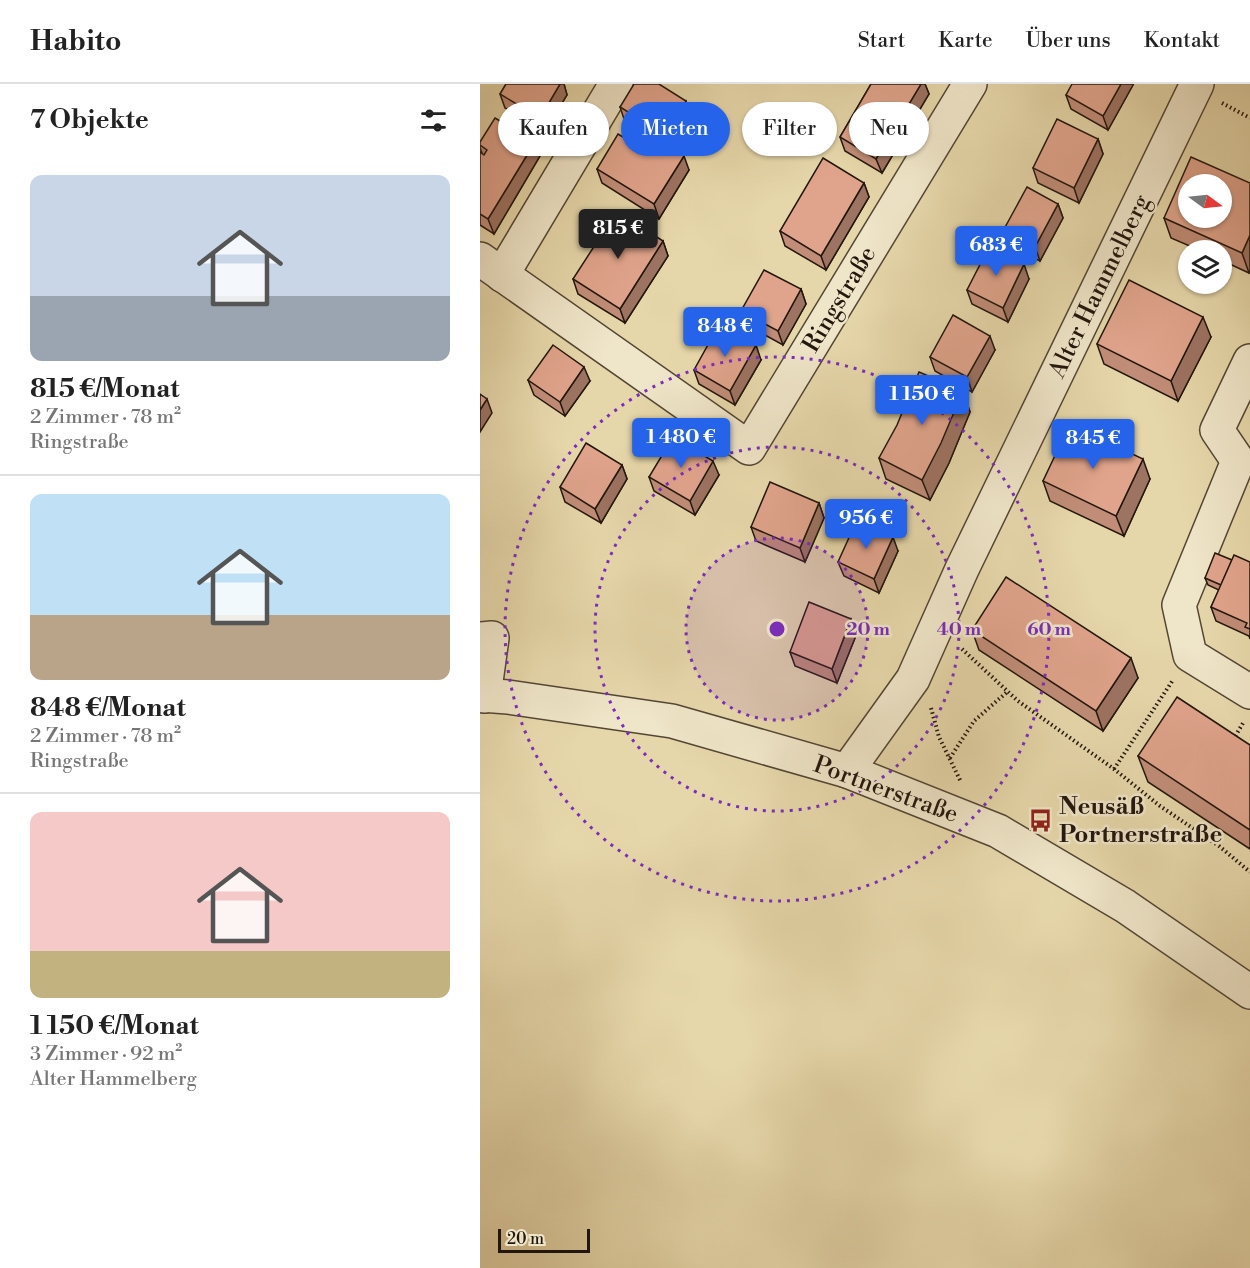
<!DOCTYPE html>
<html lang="de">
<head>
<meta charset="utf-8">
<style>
	:root { --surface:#fff; --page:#f6f6f6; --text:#222; --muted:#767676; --line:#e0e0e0; --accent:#2563eb }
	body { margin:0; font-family:"Libre Bodoni",serif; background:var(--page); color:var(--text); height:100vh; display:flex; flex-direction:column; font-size:22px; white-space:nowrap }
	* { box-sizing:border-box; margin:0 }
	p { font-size:20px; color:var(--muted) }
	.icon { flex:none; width:33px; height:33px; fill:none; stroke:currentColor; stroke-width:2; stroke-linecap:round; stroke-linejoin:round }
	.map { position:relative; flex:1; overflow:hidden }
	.sheet { display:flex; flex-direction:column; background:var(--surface); width:480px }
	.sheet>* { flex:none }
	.top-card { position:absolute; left:18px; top:18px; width:570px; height:54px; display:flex; gap:12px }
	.needle { width:39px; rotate:105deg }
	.controls { position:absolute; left:698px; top:90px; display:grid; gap:12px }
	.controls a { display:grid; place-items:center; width:54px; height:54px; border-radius:50%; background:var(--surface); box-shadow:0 2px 4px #0004; font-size:30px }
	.scale { position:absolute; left:18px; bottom:15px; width:92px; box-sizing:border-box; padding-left:6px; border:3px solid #22160e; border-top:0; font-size:16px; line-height:21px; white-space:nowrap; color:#22160e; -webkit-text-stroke:4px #efe5c8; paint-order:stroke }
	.price { position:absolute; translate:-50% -51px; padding:0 14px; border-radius:6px; background:var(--accent); color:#fff; font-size:20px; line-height:39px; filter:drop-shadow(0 2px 3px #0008) }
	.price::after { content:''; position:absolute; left:50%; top:36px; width:18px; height:14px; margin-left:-9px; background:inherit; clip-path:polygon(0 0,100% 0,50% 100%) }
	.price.active { background:#222; color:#fff }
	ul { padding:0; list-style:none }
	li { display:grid; align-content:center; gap:12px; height:318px; padding:0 30px }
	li+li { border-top:2px solid var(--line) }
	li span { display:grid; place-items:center; height:186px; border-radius:12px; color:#555 }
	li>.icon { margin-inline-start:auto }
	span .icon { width:108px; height:108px; fill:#fffc; stroke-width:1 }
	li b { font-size:26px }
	h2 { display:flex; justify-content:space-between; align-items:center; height:72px; padding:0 30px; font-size:26px }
	.pill { padding:0 21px; border-radius:27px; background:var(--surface); box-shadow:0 2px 4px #0004; font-size:21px; line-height:54px }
	.pill.active { background:var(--accent); color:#fff }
	header { display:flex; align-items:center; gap:36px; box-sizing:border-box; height:84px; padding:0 30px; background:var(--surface); border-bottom:2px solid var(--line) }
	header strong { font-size:28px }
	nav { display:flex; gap:33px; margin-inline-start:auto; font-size:21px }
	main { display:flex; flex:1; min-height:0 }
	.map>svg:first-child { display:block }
</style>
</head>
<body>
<header>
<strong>Habito</strong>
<nav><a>Start</a><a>Karte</a><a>Über uns</a><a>Kontakt</a></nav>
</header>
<main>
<section class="sheet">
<h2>7 Objekte<svg class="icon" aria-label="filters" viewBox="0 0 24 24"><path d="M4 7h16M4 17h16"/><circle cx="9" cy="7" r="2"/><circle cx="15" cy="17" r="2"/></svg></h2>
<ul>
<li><span style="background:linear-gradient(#c9d6e8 65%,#9aa5b1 0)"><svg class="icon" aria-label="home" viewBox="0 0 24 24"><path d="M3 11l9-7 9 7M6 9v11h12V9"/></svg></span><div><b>815 €/Monat</b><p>2 Zimmer · 78 m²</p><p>Ringstraße</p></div></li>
<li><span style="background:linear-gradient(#bfe0f5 65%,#b9a48a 0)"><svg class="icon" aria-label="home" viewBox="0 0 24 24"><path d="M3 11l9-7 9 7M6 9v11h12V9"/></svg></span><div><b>848 €/Monat</b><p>2 Zimmer · 78 m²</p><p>Ringstraße</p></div></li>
<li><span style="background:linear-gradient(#f6c9c9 75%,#c2b280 0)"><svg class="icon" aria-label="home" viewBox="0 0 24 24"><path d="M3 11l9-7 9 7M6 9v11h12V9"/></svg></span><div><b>1 150 €/Monat</b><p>3 Zimmer · 92 m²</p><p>Alter Hammelberg</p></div></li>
</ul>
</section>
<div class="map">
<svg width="770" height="1184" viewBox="0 0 770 1184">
	<rect width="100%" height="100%" fill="#e6d7aa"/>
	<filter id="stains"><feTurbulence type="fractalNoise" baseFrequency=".00333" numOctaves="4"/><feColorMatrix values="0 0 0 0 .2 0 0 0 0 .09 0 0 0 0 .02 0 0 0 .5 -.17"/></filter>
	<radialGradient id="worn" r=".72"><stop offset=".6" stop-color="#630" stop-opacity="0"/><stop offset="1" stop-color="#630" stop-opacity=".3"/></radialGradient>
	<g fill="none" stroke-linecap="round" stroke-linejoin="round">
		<defs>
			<g id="minor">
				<polyline points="0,175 269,364 490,0"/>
				<polyline points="22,191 136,0"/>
				<polyline points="770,277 737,346 758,377 699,521 710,571 770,608"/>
				<polyline points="0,555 12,554 4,612"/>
				<polyline points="0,611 28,613 192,637 367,687 518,747 645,822 770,908"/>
				<polyline points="367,687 433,595 482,485 717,0"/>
			</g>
		</defs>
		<use href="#minor" stroke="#534635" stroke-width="36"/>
		<g stroke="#22160e" stroke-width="4" stroke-dasharray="1.5 3" stroke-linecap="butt">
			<polyline points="742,19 770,34"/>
			<polyline points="482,565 538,617 634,685 680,722 739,762 770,788"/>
			<polyline points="451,624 459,653 481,698"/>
			<polyline points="753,656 763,639"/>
			<polyline points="470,674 494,637 527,608"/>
			<polyline points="634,685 693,596"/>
		</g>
		<use href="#minor" stroke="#efe5c8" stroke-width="33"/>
	</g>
	<g fill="#c18d78" stroke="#22160e" stroke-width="1.5">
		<polygon points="26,0 84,0 87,11 65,47 67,52 58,67 60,72 14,150 0,141 0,68 2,69 0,64 0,58 25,40 32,28 25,24 20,10"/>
		<polygon points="391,0 445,0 449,10 402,89 365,67 360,53"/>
		<polygon points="653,1 628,46 591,25 586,11"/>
		<polygon points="140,23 211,31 191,64 209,86 179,135 122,99 117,85 171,70 179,58 145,38"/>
		<polygon points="618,55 623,70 599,119 558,99 553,84"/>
		<polygon points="384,99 389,113 346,186 305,162 300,147"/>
		<polygon points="770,99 769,189 741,176 741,166 719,166 691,154 684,134"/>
		<polygon points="578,120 583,134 560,177 529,161 523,147"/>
		<polygon points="183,157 188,172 145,239 98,210 93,195"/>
		<polygon points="549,195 528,238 492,220 487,206"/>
		<polygon points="321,205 326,220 303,261 267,241 261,227"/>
		<polygon points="731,253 698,317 624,280 617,260"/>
		<polygon points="515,266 492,308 455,287 450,273"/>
		<polygon points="281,276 255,321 219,300 214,286"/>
		<polygon points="48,296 110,297 85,332 54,311"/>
		<polygon points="483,307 490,328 469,379 450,416 406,395 399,374"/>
		<polygon points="142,381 147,395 121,439 85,418 80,403"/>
		<polygon points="239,391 215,431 174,407 169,393"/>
		<polygon points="670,395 644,452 570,417 563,397"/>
		<polygon points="339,419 344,434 325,478 276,457 271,443"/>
		<polygon points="418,467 399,509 364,492 358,478"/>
		<polygon points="752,476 770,478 770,555 769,552 736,537 731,523 739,506 728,501 725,494"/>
		<polygon points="371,535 377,549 357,599 315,582 310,568"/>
		<polygon points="492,546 658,594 623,647 499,566"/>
		<polygon points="770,661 770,765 668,698 658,672"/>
	</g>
	<g fill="#9d7362" stroke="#22160e" stroke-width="1.5">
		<polygon points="80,0 84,0 87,11 65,47 67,52 58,67 60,72 14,150 8,135 55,58 64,45 60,34"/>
		<polygon points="441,0 445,0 449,10 402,89 396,75"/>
		<polygon points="641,0 652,0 653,1 628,46 623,32"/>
		<polygon points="206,17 211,31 190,65 185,51"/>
		<polygon points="618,55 623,70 599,119 594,104"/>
		<polygon points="204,72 209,86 179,135 174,120"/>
		<polygon points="384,99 389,113 346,186 341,172"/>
		<polygon points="578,120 583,134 560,177 555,163"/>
		<polygon points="770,151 770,188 769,189 762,169"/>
		<polygon points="183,157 188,172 145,239 140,225"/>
		<polygon points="544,180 549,195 528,238 523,224"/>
		<polygon points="321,205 326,220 303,261 298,247"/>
		<polygon points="723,233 731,253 698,317 691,297"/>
		<polygon points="510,252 515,266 492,308 487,293"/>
		<polygon points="276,261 281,276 255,321 250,307"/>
		<polygon points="104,283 110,297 85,332 80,318"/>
		<polygon points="483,307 490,328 469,379 450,416 442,396"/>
		<polygon points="7,315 12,329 0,348 0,326"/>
		<polygon points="663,375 670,395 644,452 636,432"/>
		<polygon points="233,377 239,391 215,431 210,417"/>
		<polygon points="142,381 147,395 121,439 115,425"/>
		<polygon points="339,419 344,434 325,478 320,464"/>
		<polygon points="413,453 418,467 399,509 394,495"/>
		<polygon points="371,535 377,549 357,599 352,585"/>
		<polygon points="651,574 658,594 623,647 616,627"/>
	</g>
	<g fill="#e0a48c" stroke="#22160e" stroke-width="1.5" fill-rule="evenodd">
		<polygon points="26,0 80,0 60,34 20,10"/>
		<polygon points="154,0 179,0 206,17 185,51 140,23"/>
		<polygon points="391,0 441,0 396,75 360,53"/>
		<polygon points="592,0 641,0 623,32 586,11"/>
		<polygon points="33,26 64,45 56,60 55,58 25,40"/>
		<polygon points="15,34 55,58 8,135 0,130 0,68 4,71 7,66 0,61 0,58"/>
		<polygon points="577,35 618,55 594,104 553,84"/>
		<polygon points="138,50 171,70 179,57 204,72 174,120 117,85"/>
		<path d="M711 73 770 99V151L762 169 684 134ZM708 100H741V134H708Z"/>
		<polygon points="343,74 384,99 341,172 300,147"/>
		<polygon points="547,103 578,120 555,163 523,147"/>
		<polygon points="137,127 183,157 140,225 93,195"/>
		<polygon points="509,163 544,180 523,224 487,206"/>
		<polygon points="284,186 321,205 298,247 261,227"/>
		<polygon points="649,196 723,233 691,297 617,260"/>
		<polygon points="473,231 510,252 487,293 450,273"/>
		<polygon points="239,241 276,261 250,307 214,286"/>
		<polygon points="73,261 104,283 80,318 48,296"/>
		<polygon points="439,288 483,307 461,359 442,396 399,374 417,341"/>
		<polygon points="0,310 7,315 0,326"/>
		<polygon points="590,340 663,375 636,432 563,397"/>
		<polygon points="193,353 233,377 210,417 169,393"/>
		<polygon points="106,359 142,381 115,425 80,403"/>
		<polygon points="290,398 339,419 320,464 271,443"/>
		<polygon points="377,436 413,453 394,495 358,478"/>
		<polygon points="735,469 752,476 741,501 725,494"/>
		<polygon points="754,471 770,478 770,545 765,543 767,539 731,523"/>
		<polygon points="526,493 651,574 616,627 492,546"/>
		<polygon points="329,518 371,535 352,585 310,568"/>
		<polygon points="697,613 770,661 770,746 658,672"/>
	</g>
	<circle cx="297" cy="545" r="91" fill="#7b2cbf" fill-opacity=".12"/>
	<g fill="none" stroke="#7b2cbf" stroke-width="3" stroke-dasharray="3 6">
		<circle cx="297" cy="545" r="91"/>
		<circle cx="297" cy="545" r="182"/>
		<circle cx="297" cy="545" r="272"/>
	</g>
	<defs>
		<symbol id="bus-bare" viewBox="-9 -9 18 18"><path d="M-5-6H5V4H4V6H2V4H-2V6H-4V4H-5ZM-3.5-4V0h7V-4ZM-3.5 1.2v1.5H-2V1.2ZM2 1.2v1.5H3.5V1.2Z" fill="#8f2418" stroke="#efe5c8" stroke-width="2.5" paint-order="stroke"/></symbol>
	</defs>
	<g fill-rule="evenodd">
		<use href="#bus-bare" x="544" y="720" width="33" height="33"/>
	</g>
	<g text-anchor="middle" stroke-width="5" stroke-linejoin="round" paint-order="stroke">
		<g font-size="24" fill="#22160e" stroke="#efe5c8">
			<text transform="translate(619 202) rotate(-64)" y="8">Alter Hammelberg</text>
			<text transform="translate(359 215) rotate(-59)" y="8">Ringstraße</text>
			<text transform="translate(406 705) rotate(20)" y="8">Portnerstraße</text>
		</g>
		<g font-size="24" font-weight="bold" fill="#22160e" stroke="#efe5c8" text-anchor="start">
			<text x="579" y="730">Neusäß<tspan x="579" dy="28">Portnerstraße</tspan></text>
		</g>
	</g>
	<circle cx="297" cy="545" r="9" fill="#7b2cbf" stroke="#efe5c8" stroke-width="3"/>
	<g font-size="18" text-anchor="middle" font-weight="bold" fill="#7b2cbf" stroke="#efe5c8" stroke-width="5" stroke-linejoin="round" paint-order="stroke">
		<text x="388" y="551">20 m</text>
		<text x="479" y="551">40 m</text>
		<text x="569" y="551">60 m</text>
	</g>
	<rect width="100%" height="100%" filter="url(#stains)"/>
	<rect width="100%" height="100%" fill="url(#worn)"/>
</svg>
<div class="controls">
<a><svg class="needle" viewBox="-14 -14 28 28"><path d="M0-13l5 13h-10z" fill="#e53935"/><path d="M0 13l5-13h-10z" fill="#767676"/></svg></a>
<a><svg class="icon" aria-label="layers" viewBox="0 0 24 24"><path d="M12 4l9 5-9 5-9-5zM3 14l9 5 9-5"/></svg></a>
</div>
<div class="scale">20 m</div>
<b class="price active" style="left:138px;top:176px">815 €</b>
<b class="price" style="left:516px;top:193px">683 €</b>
<b class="price" style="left:245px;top:274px">848 €</b>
<b class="price" style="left:442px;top:342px">1 150 €</b>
<b class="price" style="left:201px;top:385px">1 480 €</b>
<b class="price" style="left:613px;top:386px">845 €</b>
<b class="price" style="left:386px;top:466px">956 €</b>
<div class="top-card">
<a class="pill">Kaufen</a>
<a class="pill active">Mieten</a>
<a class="pill">Filter</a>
<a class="pill">Neu</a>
</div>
</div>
</main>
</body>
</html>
